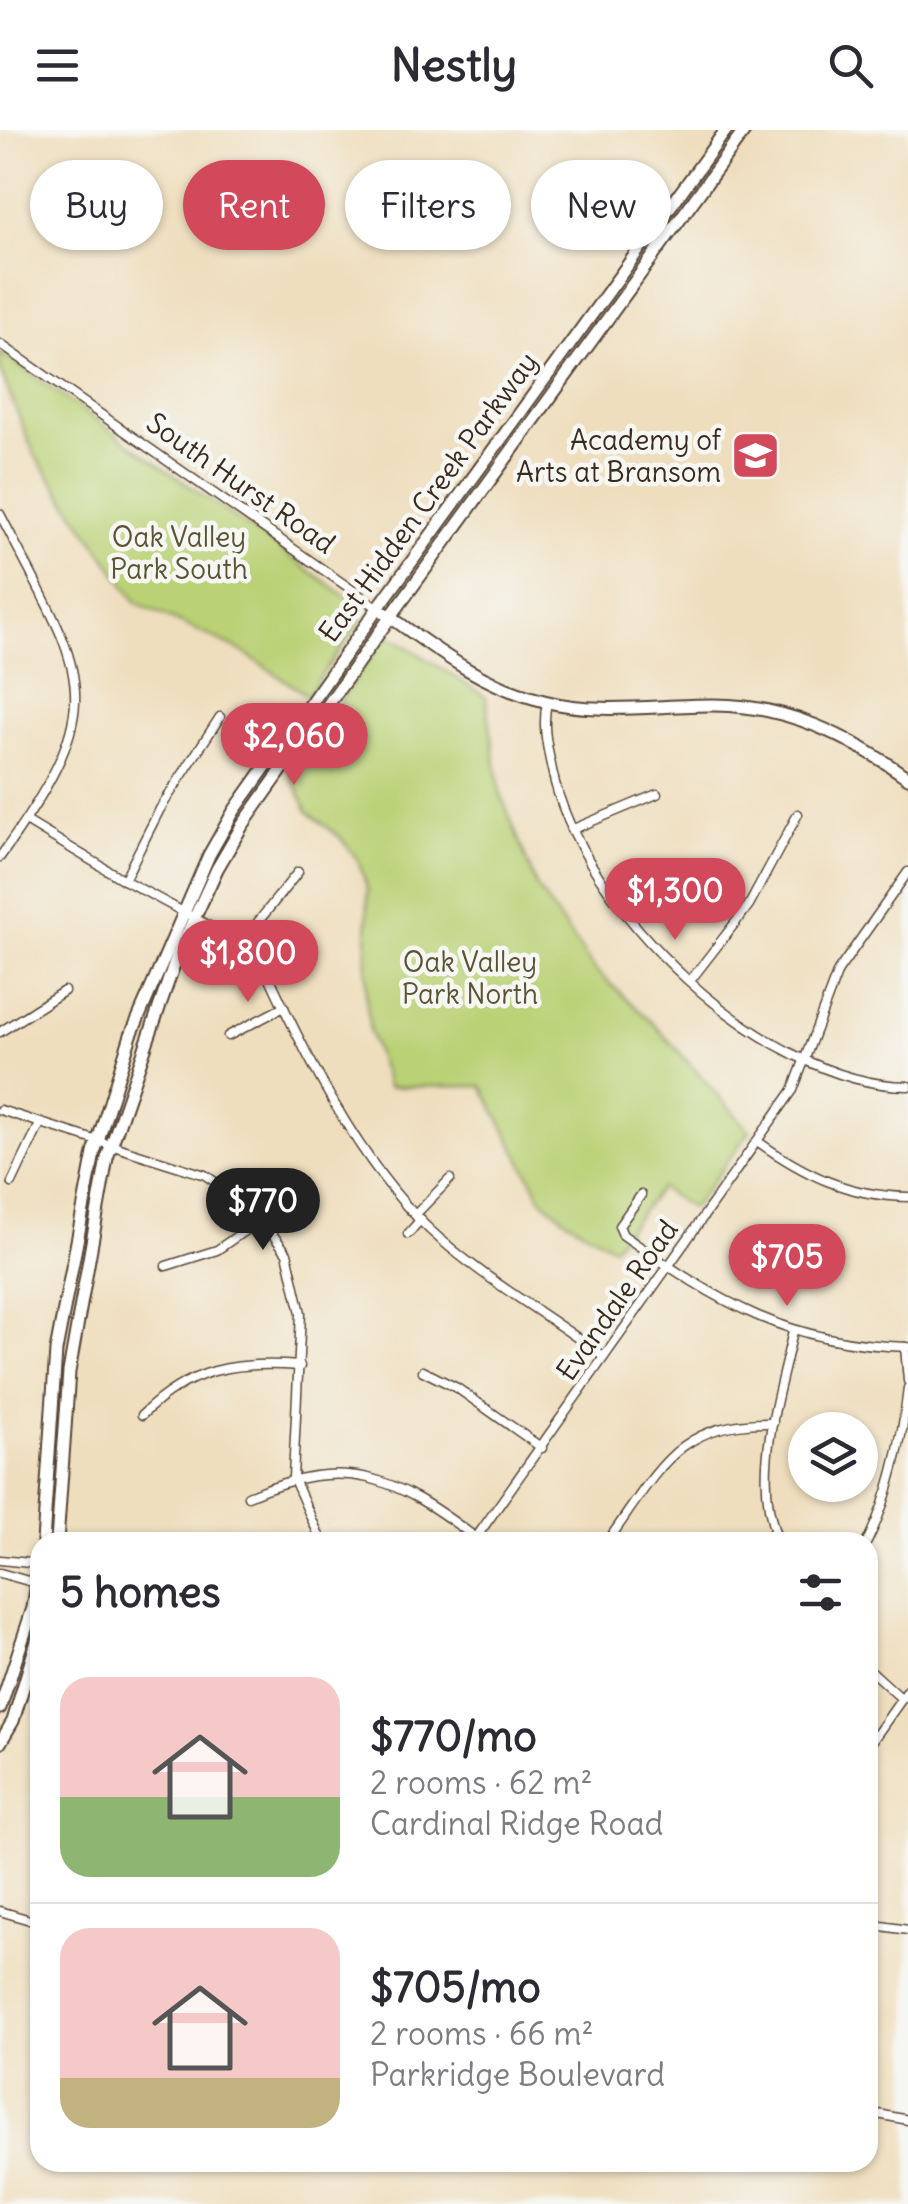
<!DOCTYPE html>
<html lang="en">
<head>
<meta charset="utf-8">
<style>
	:root { --surface:#fff; --page:#f2f2f3; --text:#2b2b33; --muted:#7c7c81; --line:#e1e1e2; --accent:#d1495b }
	body { margin:0; font-family:Delius,sans-serif; background:var(--page); color:var(--text); height:100vh; display:flex; flex-direction:column; font-size:38px; white-space:nowrap }
	* { box-sizing:border-box; margin:0 }
	p { font-size:32px; color:var(--muted) }
	.icon { flex:none; width:55px; height:55px; fill:none; stroke:currentColor; stroke-width:2; stroke-linecap:round; stroke-linejoin:round }
	.map { position:relative; flex:1; overflow:hidden }
	.side { position:absolute; left:30px; top:1402px; width:848px; height:640px; display:flex; flex-direction:column; background:var(--surface); border-radius:30px; box-shadow:0 2px 8px #0004 }
	.side>* { flex:none }
	.top-card { position:absolute; left:30px; top:30px; width:850px; height:90px; display:flex; gap:20px }
	.buttons { position:absolute; left:788px; top:1282px; display:grid; gap:20px }
	.buttons a { display:grid; place-items:center; width:90px; height:90px; border-radius:50%; background:var(--surface); box-shadow:0 2px 8px #0004; font-size:50px }
	.price { position:absolute; translate:-50% -85px; padding:0 22px; border-radius:35px; background:var(--accent); color:#fff; font-size:32px; line-height:65px; filter:drop-shadow(0 2px 5px #0008) }
	.price::after { content:''; position:absolute; left:50%; top:60px; width:30px; height:22px; margin-left:-15px; background:inherit; clip-path:polygon(0 0,100% 0,50% 100%) }
	.price.on { background:#222; color:#fff }
	ul { padding:0; list-style:none }
	li { display:flex; align-items:center; gap:30px; height:250px; padding:0 30px }
	li+li { border-top:2px solid var(--line) }
	li span { display:grid; place-items:center; flex:none; width:280px; height:200px; border-radius:30px; color:#555 }
	li>.icon { margin-inline-start:auto }
	span .icon { width:120px; height:120px; fill:#fffc; stroke-width:1 }
	li b { font-size:42px }
	h2 { display:flex; justify-content:space-between; align-items:center; height:120px; padding:0 30px; font-size:42px }
	.chip { padding:0 35px; border-radius:45px; background:var(--surface); box-shadow:0 2px 8px #0004; font-size:35px; line-height:90px }
	.chip.on { background:var(--accent); color:#fff }
	header { display:flex; justify-content:space-between; align-items:center; height:130px; padding:0 30px; background:var(--surface); font-size:45px; font-weight:700 }
	.map>svg:first-child { display:block }
</style>
</head>
<body>
<header><svg class="icon" aria-label="menu" viewBox="0 0 24 24"><path d="M4 6h16M4 12h16M4 18h16"/></svg>Nestly<svg class="icon" aria-label="search" viewBox="0 0 24 24"><circle cx="10" cy="10" r="6"/><path d="M15 15l6 6"/></svg></header>
<div class="map">
<svg width="908" height="2074" viewBox="0 0 908 2074">
	<rect width="100%" height="100%" fill="#f6f6f2"/>
	<filter id="ink" filterUnits="userSpaceOnUse"><feTurbulence type="fractalNoise" baseFrequency=".01" numOctaves="2"/><feDisplacementMap in="SourceGraphic" scale="20" xChannelSelector="R" yChannelSelector="G"/><feConvolveMatrix kernelMatrix="1 2 1 2 8 2 1 2 1" color-interpolation-filters="sRGB"/></filter>
	<filter id="wash" filterUnits="userSpaceOnUse"><feTurbulence type="fractalNoise" baseFrequency=".0048" numOctaves="4" result="noise"/><feDisplacementMap in="SourceGraphic" scale="40" xChannelSelector="R" yChannelSelector="G"/><feGaussianBlur stdDeviation="2.25" result="paint"/><feColorMatrix in="noise" values="0 0 0 0 0 0 0 0 0 0 0 0 0 0 0 0 0 1.4 0 .05"/><feComposite in="paint" operator="in"/></filter>
	<g filter="url(#wash)">
		<rect width="100%" height="100%" fill="#efdebd"/>
		<g fill="#bad175" stroke="#7a7e4a" stroke-width="2.5">
			<polygon points="0,222 358,475 361,492 307,565 240,520 137,473 34,324 0,240"/>
			<polygon points="392,507 486,567 500,662 537,758 596,841 653,893 750,1001 692,1079 660,1058 613,1117 565,1089 542,1069 482,956 388,957 370,903 366,868 368,760 358,730 341,708 308,682 290,642 383,510"/>
		</g>
	</g>
	<g filter="url(#ink)">
		<g fill="none" stroke-linecap="round" stroke-linejoin="round">
			<defs>
				<g id="street">
					<polyline points="0,214 378,478"/>
					<path d="M0 384C83 546 116 566 0 727"/>
					<path d="M547 572C542 596 547 616 552 640 580 777 764 955 908 956"/>
					<path d="M26 691 124 750 250 818 264 835C303 921 360 1035 430 1100 482 1148 548 1185 604 1227"/>
					<polyline points="571,700 657,664"/>
					<polyline points="124,750 160,679 220,587"/>
					<polyline points="242,812 298,742"/>
					<polyline points="690,851 749,775 798,684"/>
					<polyline points="0,902 64,861"/>
					<polyline points="228,906 284,877"/>
					<polyline points="0,980 205,1045 250,1076 287,1123 301,1183 293,1347 322,1412"/>
					<path d="M757 1011C805 1045 848 1066 908 1067"/>
					<polyline points="12,1053 39,996"/>
					<path d="M641 1065 619 1096 623 1105C720 1173 787 1214 908 1217"/>
					<polyline points="416,1084 450,1049"/>
					<polyline points="408,1104 421,1089"/>
					<polyline points="166,1136 217,1120 260,1090"/>
					<polyline points="905,1217 908,1251"/>
					<polyline points="423,1241 457,1258 542,1318"/>
					<path d="M142 1285C190 1238 235 1231 300 1236"/>
					<path d="M248 1366C347 1324 394 1346 476 1408"/>
					<polyline points="473,1412 793,960 838,841 908,742"/>
					<path d="M607 1412C658 1342 676 1290 773 1293"/>
					<polyline points="753,1412 775,1403"/>
					<path d="M779 1412C750 1348 779 1267 793 1201"/>
					<path d="M867 1412C891 1364 902 1312 908 1258"/>
					<polyline points="0,1430 40,1434"/>
					<polyline points="0,1443 39,1454"/>
					<polyline points="868,1538 902,1569"/>
					<polyline points="868,1617 908,1560"/>
					<polyline points="0,1781 40,1793"/>
					<polyline points="868,1794 908,1800"/>
					<polyline points="868,1982 908,1990"/>
				</g>
				<g id="secondary">
					<path d="M385 483C435 519 482 556 544 571 598 585 656 575 711 575 785 574 849 606 908 648"/>
					<polyline points="43,1412 56,1221 94,1023 131,905 209,725 234,681 378,478 726,0"/>
					<polyline points="57,1412 69,1242 107,1028 177,826 217,739 242,696 381,500 745,0"/>
					<polyline points="0,1578 33,1478 40,1433"/>
					<polyline points="0,1613 13,1591 40,1501"/>
				</g>
			</defs>
			<use href="#street" stroke="#564536" stroke-width="11"/>
			<use href="#secondary" stroke="#564536" stroke-width="15"/>
			<use href="#street" stroke="#fff" stroke-width="8"/>
			<use href="#secondary" stroke="#fff" stroke-width="11"/>
		</g>
	</g>
	<defs>
		<symbol id="school-square" viewBox="-11 -11 22 22"><rect x="-9" y="-9" width="18" height="18" rx="4" fill="#d1495b" stroke="#f6f6f2"/><path d="M0-5L7-2L0 1L-7-2ZM-4 1L0 2.5L4 1V4Q0 6-4 4Z" fill="#fff"/></symbol>
	</defs>
	<g fill-rule="evenodd">
		<use href="#school-square" x="728" y="298" width="55" height="55"/>
	</g>
	<g text-anchor="middle" stroke-width="9" stroke-linejoin="round" paint-order="stroke">
		<g font-size="28" fill="#3b2a1e" stroke="#f6f6f2" text-anchor="end">
			<text x="721" y="320">Academy of<tspan x="721" dy="32">Arts at Bransom</tspan></text>
		</g>
		<g font-size="28" fill="#3b2a1e" stroke="#f6f6f2">
			<text transform="translate(241 353) rotate(35)" y="10">South Hurst Road</text>
			<text transform="translate(428 367) rotate(-54)" y="10">East Hidden Creek Parkway</text>
			<text transform="translate(617 1170) rotate(-55)" y="10">Evandale Road</text>
		</g>
		<g font-size="28" fill="#5b5434" stroke="#f6f6f2">
			<text x="179" y="417">Oak Valley<tspan x="179" dy="32">Park South</tspan></text>
			<text x="470" y="842">Oak Valley<tspan x="470" dy="32">Park North</tspan></text>
		</g>
	</g>
</svg>
<div class="buttons">
<a><svg class="icon" aria-label="layers" viewBox="0 0 24 24"><path d="M12 4l9 5-9 5-9-5zM3 14l9 5 9-5"/></svg></a>
</div>
<b class="price" style="left:294px;top:658px">$2,060</b>
<b class="price" style="left:675px;top:813px">$1,300</b>
<b class="price" style="left:248px;top:875px">$1,800</b>
<b class="price on" style="left:263px;top:1123px">$770</b>
<b class="price" style="left:787px;top:1179px">$705</b>
<div class="top-card">
<a class="chip">Buy</a>
<a class="chip on">Rent</a>
<a class="chip">Filters</a>
<a class="chip">New</a>
</div>
<section class="side">
<h2>5 homes<svg class="icon" aria-label="filters" viewBox="0 0 24 24"><path d="M4 7h16M4 17h16"/><circle cx="9" cy="7" r="2"/><circle cx="15" cy="17" r="2"/></svg></h2>
<ul>
<li><span style="background:linear-gradient(#f6c9c9 60%,#8fb573 0)"><svg class="icon" aria-label="home" viewBox="0 0 24 24"><path d="M3 11l9-7 9 7M6 9v11h12V9"/></svg></span><div><b>$770/mo</b><p>2 rooms · 62 m²</p><p>Cardinal Ridge Road</p></div></li>
<li><span style="background:linear-gradient(#f6c9c9 75%,#c2b280 0)"><svg class="icon" aria-label="home" viewBox="0 0 24 24"><path d="M3 11l9-7 9 7M6 9v11h12V9"/></svg></span><div><b>$705/mo</b><p>2 rooms · 66 m²</p><p>Parkridge Boulevard</p></div></li>
</ul>
</section>
</div>
</body>
</html>
